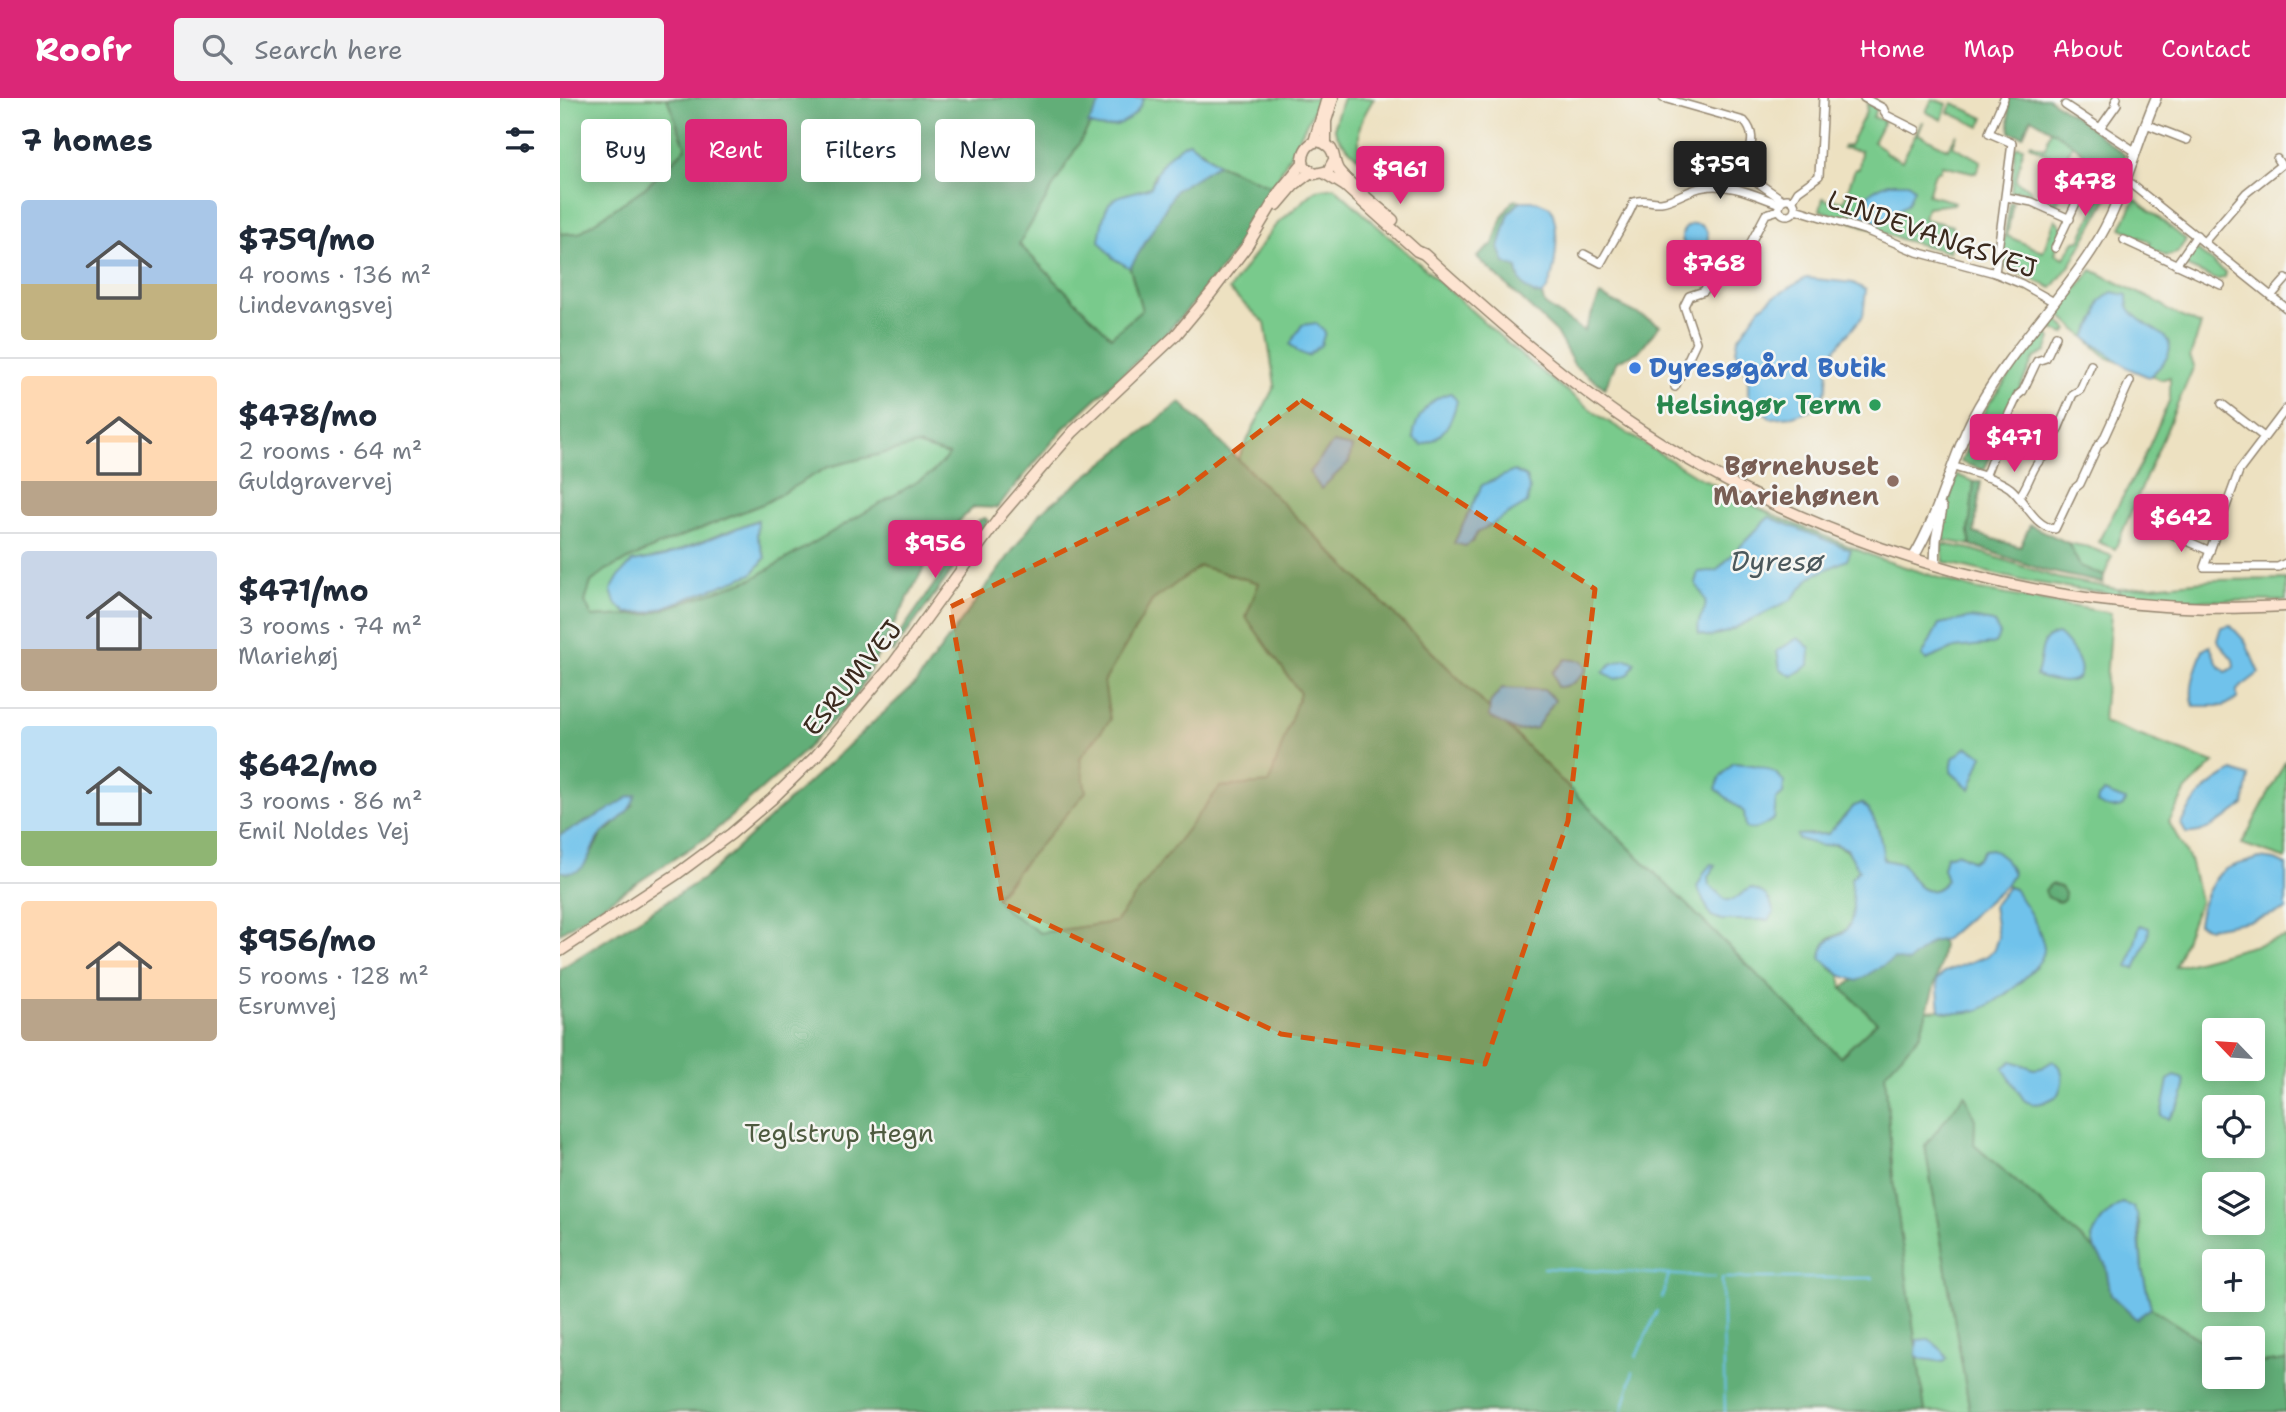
<!DOCTYPE html>
<html lang="en">
<head>
<meta charset="utf-8">
<style>
	:root { --surface:#fff; --page:#f2f2f3; --text:#1f2937; --muted:#747a83; --line:#e0e1e3; --accent:#db2777 }
	body { margin:0; font-family:"Shantell Sans",sans-serif; background:var(--page); color:var(--text); height:100vh; display:flex; flex-direction:column; font-size:26px; white-space:nowrap }
	* { box-sizing:border-box; margin:0 }
	p { font-size:23px; color:var(--muted) }
	.icon { flex:none; width:38px; height:38px; fill:none; stroke:currentColor; stroke-width:2; stroke-linecap:round; stroke-linejoin:round }
	.map { position:relative; flex:1; overflow:hidden }
	.drawer { display:flex; flex-direction:column; background:var(--surface); width:560px }
	.drawer>* { flex:none }
	.guide { position:absolute; left:21px; top:21px; width:665px; height:63px; display:flex; gap:14px }
	.needle { width:46px; rotate:295deg }
	.buttons { position:absolute; left:1642px; top:920px; display:grid; gap:14px }
	.buttons a { display:grid; place-items:center; width:63px; height:63px; border-radius:7px; background:var(--surface); box-shadow:0 4px 18px #0003; font-size:35px }
	.price { position:absolute; translate:-50% -60px; padding:0 16px; border-radius:7px; background:var(--accent); color:#fff; font-size:23px; line-height:46px; filter:drop-shadow(0 2px 4px #0008) }
	.price::after { content:''; position:absolute; left:50%; top:42px; width:21px; height:16px; margin-left:-10px; background:inherit; clip-path:polygon(0 0,100% 0,50% 100%) }
	.price.active { background:#222; color:#fff }
	ul { padding:0; list-style:none }
	li { display:flex; align-items:center; gap:21px; height:175px; padding:0 21px }
	li+li { border-top:2px solid var(--line) }
	li span { display:grid; place-items:center; flex:none; width:196px; height:140px; border-radius:7px; color:#555 }
	li>.icon { margin-inline-start:auto }
	span .icon { width:84px; height:84px; fill:#fffc; stroke-width:1 }
	li b { font-size:30px }
	h2 { display:flex; justify-content:space-between; align-items:center; height:84px; padding:0 21px; font-size:30px }
	.tag { padding:0 24px; border-radius:7px; background:var(--surface); box-shadow:0 4px 18px #0003; font-size:24px; line-height:63px }
	.tag.active { background:var(--accent); color:#fff }
	header { display:flex; align-items:center; gap:42px; box-sizing:border-box; height:98px; padding:0 35px; background:var(--accent); color:#fff }
	header strong { font-size:33px }
	nav { display:flex; gap:38px; margin-inline-start:auto; font-size:24px }
	.search { width:490px; height:63px; background:var(--page); display:flex; align-items:center; gap:18px; box-sizing:border-box; padding:0 24px; border-radius:7px; color:var(--muted); font-size:26px }
	main { display:flex; flex:1; min-height:0 }
	.map>svg:first-child { display:block }
</style>
</head>
<body>
<header>
<strong>Roofr</strong>
<div class="search"><svg class="icon" aria-label="search" viewBox="0 0 24 24"><circle cx="10" cy="10" r="6"/><path d="M15 15l6 6"/></svg>Search here</div>
<nav><a>Home</a><a>Map</a><a>About</a><a>Contact</a></nav>
</header>
<main>
<section class="drawer">
<h2>7 homes<svg class="icon" aria-label="filters" viewBox="0 0 24 24"><path d="M4 7h16M4 17h16"/><circle cx="9" cy="7" r="2"/><circle cx="15" cy="17" r="2"/></svg></h2>
<ul>
<li><span style="background:linear-gradient(#a9c7e8 60%,#c2b280 0)"><svg class="icon" aria-label="home" viewBox="0 0 24 24"><path d="M3 11l9-7 9 7M6 9v11h12V9"/></svg></span><div><b>$759/mo</b><p>4 rooms · 136 m²</p><p>Lindevangsvej</p></div></li>
<li><span style="background:linear-gradient(#ffd9b3 75%,#b9a48a 0)"><svg class="icon" aria-label="home" viewBox="0 0 24 24"><path d="M3 11l9-7 9 7M6 9v11h12V9"/></svg></span><div><b>$478/mo</b><p>2 rooms · 64 m²</p><p>Guldgravervej</p></div></li>
<li><span style="background:linear-gradient(#c9d6e8 70%,#b9a48a 0)"><svg class="icon" aria-label="home" viewBox="0 0 24 24"><path d="M3 11l9-7 9 7M6 9v11h12V9"/></svg></span><div><b>$471/mo</b><p>3 rooms · 74 m²</p><p>Mariehøj</p></div></li>
<li><span style="background:linear-gradient(#bfe0f5 75%,#8fb573 0)"><svg class="icon" aria-label="home" viewBox="0 0 24 24"><path d="M3 11l9-7 9 7M6 9v11h12V9"/></svg></span><div><b>$642/mo</b><p>3 rooms · 86 m²</p><p>Emil Noldes Vej</p></div></li>
<li><span style="background:linear-gradient(#ffd9b3 70%,#b9a48a 0)"><svg class="icon" aria-label="home" viewBox="0 0 24 24"><path d="M3 11l9-7 9 7M6 9v11h12V9"/></svg></span><div><b>$956/mo</b><p>5 rooms · 128 m²</p><p>Esrumvej</p></div></li>
</ul>
</section>
<div class="map">
<svg width="1726" height="1314" viewBox="0 0 1726 1314">
	<rect width="100%" height="100%" fill="#f6f6f2"/>
	<filter id="ink" filterUnits="userSpaceOnUse"><feTurbulence type="fractalNoise" baseFrequency=".0143" numOctaves="2"/><feDisplacementMap in="SourceGraphic" scale="14" xChannelSelector="R" yChannelSelector="G"/><feConvolveMatrix kernelMatrix="1 2 1 2 8 2 1 2 1" color-interpolation-filters="sRGB"/></filter>
	<filter id="wash" filterUnits="userSpaceOnUse"><feTurbulence type="fractalNoise" baseFrequency=".00686" numOctaves="4" result="noise"/><feDisplacementMap in="SourceGraphic" scale="28" xChannelSelector="R" yChannelSelector="G"/><feGaussianBlur stdDeviation="1.57" result="paint"/><feColorMatrix in="noise" values="0 0 0 0 0 0 0 0 0 0 0 0 0 0 0 0 0 1.4 0 .05"/><feComposite in="paint" operator="in"/></filter>
	<g filter="url(#wash)">
		<rect width="100%" height="100%" fill="#ede1c1"/>
		<g fill="#79ca8c" stroke="#5a7a55" stroke-width="2" fill-rule="evenodd">
			<polygon points="0,0 107,0 126,50 86,89 19,135 0,136"/>
			<polygon points="546,0 760,0 713,89 658,66 641,52 594,77 591,89 582,92 553,160 570,170 582,212 551,239 459,146"/>
			<path d="M783 0H814C807 12 799 23 799 37 798 45 801 52 798 60 771 33 770 37 783 0Z"/>
			<polygon points="1372,1 1387,6 1382,22 1366,14"/>
			<polygon points="1307,5 1317,10 1313,19 1324,23 1313,44 1325,52 1325,55 1342,63 1362,24 1363,24 1358,36 1388,51 1397,36 1393,48 1421,63 1416,75 1382,67 1380,73 1377,73 1374,77 1368,97 1395,104 1394,106 1367,109 1364,121 1393,128 1389,154 1343,142 1260,112 1263,100 1273,105 1273,102 1284,103 1295,71 1299,71 1301,53 1283,50 1284,48 1289,48 1306,14"/>
			<polygon points="1392,5 1424,20 1420,29 1388,14"/>
			<polygon points="1491,31 1514,45 1502,65 1470,47 1471,45 1485,51"/>
			<polygon points="1458,48 1463,49 1456,83 1471,92 1472,96 1456,92 1454,98 1451,96 1455,50"/>
			<polygon points="1530,59 1536,65 1527,77 1516,100 1501,96 1497,105 1489,108 1494,100 1496,76 1518,80"/>
			<polygon points="1548,82 1553,90 1511,166 1492,190 1440,167 1450,104 1453,104 1447,138 1483,154 1495,121 1502,129 1495,156 1504,160 1515,143 1520,142"/>
			<path d="M774 89 963 259 1038 317 1136 378 1213 417 1320 461 1414 491 1551 515 1543 624 1654 665 1626 692 1609 724 1630 762 1640 803 1615 869 1726 839V1262L1692 1266V1241H1654V1251L1591 1210 1582 1171 1579 1124 1532 1140 1535 1152 1414 1047 1415 1022 1365 1048 1410 1314H1365L1333 1081 1325 974 1360 937 1367 913 1380 912 1387 915 1444 898 1481 861 1454 791 1446 787 1452 775 1419 759 1413 763 1397 755 1383 770 1387 782C1367 806 1354 785 1343 766L1324 762 1318 729 1294 708 1268 736 1237 737C1262 743 1291 744 1299 772L1291 787C1294 798 1295 818 1289 828 1285 835 1275 838 1268 841L1270 870 1280 877 1282 890 1317 924 1280 959 678 361 715 287 705 225 669 192 715 128 756 92ZM1654 933H1692V971H1654ZM1654 1010H1692V1048H1654ZM1654 1087H1692V1125H1654ZM1654 1164H1692V1202H1654Z"/>
			<polygon points="1575,101 1626,142 1617,155 1606,158 1589,149 1591,144 1579,139 1576,144 1572,142 1573,135 1561,130"/>
			<polygon points="1632,148 1666,175 1665,179 1657,182 1623,167 1623,162"/>
			<polygon points="1532,172 1603,207 1607,212 1641,227 1630,259 1634,268 1555,451 1538,444 1582,364 1610,301 1610,279 1601,282 1546,259 1498,215"/>
			<polygon points="1494,218 1508,232 1504,236 1490,230 1488,236 1491,240 1486,254 1474,260 1459,292 1455,293 1437,334 1439,338 1424,372 1401,364 1427,308"/>
			<path d="M357 347 389 357 372 375 192 481 89 516 32 519 25 504 31 484 46 472 97 448 205 405 268 369ZM197 422V438L205 460 192 476 91 514 67 515 55 505 72 464 105 458Z"/>
			<polygon points="1397,377 1414,384 1409,434 1411,447 1381,442 1383,423"/>
			<polygon points="1508,445 1528,449 1552,458 1544,478 1520,468"/>
			<polygon points="1381,446 1411,451 1497,480 1558,491 1559,497 1464,483 1384,464"/>
			<polygon points="640,468 699,485 686,519 740,595 709,685 660,689 555,824 480,835 446,812 435,800 452,782 520,660 550,622 544,584 592,503"/>
			<polygon points="1726,481 1726,503 1604,502 1560,497 1560,491 1656,482"/>
			<polygon points="1726,662 1726,761 1682,746"/>
		</g>
		<g fill="#62ae78" stroke="#4e6c4b" stroke-width="2" fill-rule="evenodd">
			<path d="M107 0H546L459 146 551 239 582 212 570 170 616 92 658 66 713 89 682 142 646 191 601 241 504 330 437 410 414 409 396 426 363 471 296 599 239 658 149 738 0 835V773L7 775 25 766 43 734 51 730 72 708 45 714 0 737V136L19 135 86 89 126 50ZM357 347 389 357 372 375 192 481 89 516 32 519 25 504 31 484 46 472 97 448 205 405 268 369Z"/>
			<path d="M1448 0H1488L1519 21 1565 57 1553 90C1526 52 1511 43 1471 20L1463 38 1450 34Z"/>
			<polygon points="953,102 961,103 949,115 939,150 957,170 958,178 974,196 982,198 985,207 1024,233 1040,197 1100,227 1078,254 1057,263 1045,290 1015,268 996,234 917,159 933,146 942,119"/>
			<path d="M620 304 1280 959 1317 924 1282 890 1372 831 1383 846 1380 868 1360 937 1325 975 1333 1081 1365 1314H0V871L147 778 356 585 480 415ZM640 468 699 485 686 519 740 595 709 685 660 689 555 824 480 835 446 812 435 799 526 694 520 660 550 622 544 584 592 503Z"/>
			<polygon points="1414,384 1421,384 1414,435 1460,449 1470,427 1508,445 1520,468 1544,478 1543,485 1486,473 1411,447 1409,434"/>
			<polygon points="425,420 428,423 333,554 330,553 336,541 419,422"/>
			<polygon points="1491,786 1501,789 1505,795 1504,802 1499,804 1487,799 1485,792"/>
			<polygon points="1405,996 1415,1022 1414,1047 1535,1152 1545,1164 1551,1197 1575,1220 1591,1210 1654,1251 1654,1279 1692,1279 1692,1266 1726,1262 1726,1314 1410,1314 1365,1048"/>
		</g>
		<g fill="#6fc2eb" stroke="#557684" stroke-width="2">
			<path d="M543 0H584C575 24 552 36 528 26Z"/>
			<path d="M629 44 658 66 616 92 570 170 553 160 539 143C547 94 549 102 591 89 597 69 610 52 629 44Z"/>
			<path d="M1329 85H1348L1354 90 1348 105 1317 128 1296 122 1294 116C1303 100 1311 91 1329 85Z"/>
			<path d="M961 103H976L990 109C1001 127 997 183 982 198 966 194 959 186 957 170L945 165 939 150 949 115Z"/>
			<circle cx="1135" cy="139" r="13"/>
			<polygon points="1246,180 1293,185 1306,192 1303,218 1276,250 1268,265 1267,289 1258,309 1233,318 1211,320 1192,304 1188,296 1188,282 1176,252 1178,241 1200,210 1212,200"/>
			<path d="M1552 194 1567 197C1567 200 1567 204 1568 208 1581 236 1641 235 1589 279L1568 270 1525 239 1537 218 1540 203Z"/>
			<polygon points="756,225 765,234 761,247 748,258 738,254 730,246 742,227"/>
			<path d="M891 295 897 303C892 324 883 341 862 347L853 340C855 319 870 299 891 295Z"/>
			<polygon points="773,345 792,349 789,364 761,391 749,374"/>
			<polygon points="954,373 966,379 970,392 967,405 917,435 912,444 905,448 894,445 922,387"/>
			<path d="M1209 419 1291 452 1287 462 1252 478 1231 502 1167 534 1149 539 1139 536C1134 511 1159 516 1135 485L1138 474 1156 473Z"/>
			<polygon points="198,422 197,438 205,460 192,476 91,514 67,515 55,505 51,492 59,478 72,464 105,458"/>
			<polygon points="1411,520 1433,524 1440,536 1434,546 1395,550 1366,562 1362,558 1379,526"/>
			<path d="M1670 527 1685 543 1699 575 1677 592V601L1664 608H1634C1627 591 1637 568 1643 552L1650 548 1658 567 1666 574 1674 569 1673 562 1657 542 1661 529Z"/>
			<path d="M1498 536C1508 544 1535 577 1511 583 1501 586 1485 581 1476 578 1484 562 1476 539 1498 536Z"/>
			<polygon points="1238,540 1250,550 1249,567 1232,578 1220,571 1217,553"/>
			<path d="M1006 561 1022 563 1027 571C1018 582 1012 589 997 589L993 574Z"/>
			<polygon points="1066,561 1075,564 1069,576 1056,581 1043,574 1051,566"/>
			<polygon points="942,590 985,592 995,602 976,630 957,633 929,619 930,605"/>
			<polygon points="1407,649 1423,657 1410,691 1391,674 1393,660"/>
			<path d="M1173 665C1193 667 1212 667 1224 684L1223 696 1216 702 1214 721C1204 727 1198 733 1186 730L1184 714 1156 691 1160 679Z"/>
			<path d="M1673 673 1689 679 1684 707C1668 718 1646 737 1626 735L1621 726C1633 701 1648 685 1673 673Z"/>
			<path d="M1544 694 1565 702 1563 708C1555 712 1545 710 1537 705L1538 700Z"/>
			<path d="M76 697C70 715 58 723 44 733 27 746 32 783 0 773V737L45 714 69 699Z"/>
			<path d="M1302 705C1318 720 1321 740 1324 762L1343 766C1354 785 1367 806 1387 782L1383 770 1386 758 1397 755 1413 763 1419 759 1424 752 1432 751 1445 761 1453 775 1446 787 1385 841 1372 844 1348 864 1334 861 1297 883 1280 877 1261 860C1264 833 1278 845 1288 829 1297 815 1291 795 1291 780L1299 772 1287 751 1275 746 1262 748 1238 741 1237 737 1268 736 1294 708Z"/>
			<path d="M1699 760 1715 762 1726 767V812L1690 823 1649 830 1638 826C1640 810 1651 779 1666 771 1676 766 1689 764 1699 760Z"/>
			<path d="M1151 766 1155 767 1148 779 1149 787 1166 802H1173L1190 790C1206 794 1210 800 1214 815L1208 822H1161L1151 818 1137 789 1145 773Z"/>
			<path d="M1448 789 1454 791C1465 806 1481 830 1484 850 1486 868 1435 907 1418 912 1407 915 1390 917 1380 912L1377 882 1384 874 1427 858 1434 851 1438 839 1433 808Z"/>
			<polygon points="1580,827 1589,830 1588,839 1575,871 1568,869"/>
			<path d="M1452 963 1474 971 1481 970 1493 963C1506 972 1504 985 1497 998 1486 1004 1475 1010 1464 1002L1443 970Z"/>
			<path d="M1615 978 1623 981C1628 995 1617 1011 1608 1021L1601 1018 1608 982Z"/>
			<path d="M1563 1105 1573 1109 1577 1116 1582 1171 1591 1210 1576 1221 1551 1197 1545 1165 1535 1152 1532 1140C1538 1125 1549 1112 1563 1105Z"/>
			<polygon points="1369,1241 1383,1253 1387,1261 1384,1264 1362,1261 1356,1257 1357,1242"/>
		</g>
		<g fill="none" stroke-linecap="round" stroke-linejoin="round">
			<g stroke="#6fc2eb" stroke-width="2">
				<polyline points="983,1170 1155,1179"/>
				<polyline points="1102,1200 1109,1176"/>
				<polyline points="1076,1259 1097,1213"/>
				<polyline points="1062,1314 1073,1274"/>
				<polyline points="1165,1314 1162,1180 1313,1180"/>
			</g>
		</g>
	</g>
	<g filter="url(#ink)">
		<g fill="none" stroke-linecap="round" stroke-linejoin="round">
			<defs>
				<g id="minor">
					<path d="M1103 0 1184 23C1202 42 1182 59 1188 78L1223 102"/>
					<polyline points="1304,0 1323,10 1326,17 1356,32"/>
					<polyline points="1505,7 1576,54"/>
					<polyline points="1586,26 1627,42"/>
					<polyline points="1540,30 1557,6 1555,4 1557,0"/>
					<polyline points="1566,82 1726,210"/>
					<polyline points="1446,99 1472,104 1510,121"/>
					<circle cx="1227" cy="109" r="8"/>
					<polyline points="1232,103 1238,93 1259,78 1263,0"/>
					<polyline points="1235,111 1307,133 1357,154 1435,175 1462,186 1494,204"/>
					<polyline points="1564,142 1661,187"/>
					<polyline points="1644,144 1686,95 1721,67 1717,61"/>
					<polyline points="1495,150 1529,77"/>
					<path d="M1024 156 1041 165C1052 144 1065 126 1074 104 1085 100 1091 105 1101 104 1116 102 1129 91 1144 89 1168 84 1197 98 1220 106"/>
					<polyline points="1616,167 1637,137"/>
					<polyline points="1435,175 1452,45 1429,35 1444,0"/>
					<polyline points="1711,198 1726,181"/>
					<polyline points="1115,289 1136,244 1124,208 1129,198 1144,193 1154,174 1176,168 1182,161 1206,116 1219,112"/>
					<polyline points="1662,306 1704,339"/>
					<polyline points="1726,311 1679,373 1644,469 1718,469 1726,465"/>
					<path d="M1392 368C1411 375 1435 379 1450 390 1465 402 1474 429 1495 431L1514 391 1520 386 1538 347 1543 342 1570 283"/>
					<polyline points="1425,379 1449,316 1458,297 1463,293 1477,263 1486,260 1496,238"/>
					<path d="M1459 399C1470 386 1472 364 1487 357L1513 296 1520 292 1531 267"/>
					<polyline points="1602,432 1650,453"/>
				</g>
				<g id="tertiary">
					<path d="M1353 460C1382 412 1392 356 1419 308 1451 252 1497 206 1532 152 1563 105 1574 51 1596 0"/>
					<polyline points="1375,466 1376,442 1382,410"/>
				</g>
				<g id="secondary">
					<polyline points="754,44 767,0"/>
					<polyline points="766,46 766,23 773,0"/>
					<path d="M774 62 768 73 755 76 744 68C739 54 753 35 768 48 776 54 773 65 779 73 794 91 815 106 833 122"/>
					<path d="M764 75 785 88 857 153 864 156C928 214 993 272 1064 321 1221 428 1414 496 1604 508 1645 511 1685 510 1726 508"/>
					<polyline points="717,107 734,87 751,74"/>
					<polyline points="0,853 117,776 171,736 212,701 256,658 333,566 442,416 490,360 513,334 616,237 651,195 687,148 720,93 743,65"/>
				</g>
			</defs>
			<use href="#minor" stroke="#948670" stroke-width="10"/>
			<use href="#tertiary" stroke="#948670" stroke-width="12"/>
			<use href="#secondary" stroke="#948670" stroke-width="13"/>
			<use href="#minor" stroke="#fff" stroke-width="7"/>
			<use href="#tertiary" stroke="#fff" stroke-width="9"/>
			<use href="#secondary" stroke="#fde4d1" stroke-width="10"/>
		</g>
	</g>
	<path fill="#d7540e" fill-opacity="0.2" stroke="#d7540e" stroke-width="5" stroke-dasharray="14 9" stroke-linejoin="round" d="M741 302 1035 491 1008 723 925 966 721 936 442 805 390 509 618 396Z"/>
	<circle fill="#3f7fe0" stroke="#f6f6f2" stroke-width="2.5" cx="1075" cy="270" r="7"/>
	<circle fill="#2e9e5b" stroke="#f6f6f2" stroke-width="2.5" cx="1315" cy="307" r="7"/>
	<circle fill="#8d6e63" stroke="#f6f6f2" stroke-width="2.5" cx="1333" cy="383" r="7"/>
	<g text-anchor="middle" stroke-width="5" stroke-linejoin="round" paint-order="stroke">
		<g font-size="26" fill="#3b2a1e" stroke="#f6f6f2">
			<text transform="translate(1372 136) rotate(19)" y="9">LINDEVANGSVEJ</text>
			<text transform="translate(292 580) rotate(-51)" y="9">ESRUMVEJ</text>
		</g>
		<g font-size="26" font-weight="bold" fill="#366cbe" stroke="#f6f6f2" text-anchor="start">
			<text x="1089" y="279">Dyresøgård Butik</text>
		</g>
		<g font-size="26" font-weight="bold" fill="#27864d" stroke="#f6f6f2" text-anchor="end">
			<text x="1301" y="316">Helsingør Term</text>
		</g>
		<g font-size="26" font-weight="bold" fill="#785e54" stroke="#f6f6f2" text-anchor="end">
			<text x="1319" y="377">Børnehuset<tspan x="1319" dy="30">Mariehønen</tspan></text>
		</g>
		<g font-size="26" fill="#4e5a3f" stroke="#f6f6f2">
			<text x="279" y="1044">Teglstrup Hegn</text>
		</g>
		<g font-size="28" font-style="italic" fill="#4b585c" stroke="#f6f6f2">
			<text x="1217" y="473">Dyresø</text>
		</g>
	</g>
</svg>
<div class="buttons">
<a><svg class="needle" viewBox="-14 -14 28 28"><path d="M0-13l5 13h-10z" fill="#e53935"/><path d="M0 13l5-13h-10z" fill="#747a83"/></svg></a>
<a><svg class="icon" aria-label="locate" viewBox="0 0 24 24"><circle cx="12" cy="12" r="6"/><path d="M12 2v4M12 18v4M2 12h4M18 12h4"/></svg></a>
<a><svg class="icon" aria-label="layers" viewBox="0 0 24 24"><path d="M12 4l9 5-9 5-9-5zM3 14l9 5 9-5"/></svg></a>
<a>+</a>
<a>−</a>
</div>
<b class="price active" style="left:1160px;top:103px">$759</b>
<b class="price" style="left:840px;top:108px">$961</b>
<b class="price" style="left:1525px;top:120px">$478</b>
<b class="price" style="left:1154px;top:202px">$768</b>
<b class="price" style="left:1454px;top:376px">$471</b>
<b class="price" style="left:1621px;top:456px">$642</b>
<b class="price" style="left:375px;top:482px">$956</b>
<div class="guide">
<a class="tag">Buy</a>
<a class="tag active">Rent</a>
<a class="tag">Filters</a>
<a class="tag">New</a>
</div>
</div>
</main>
</body>
</html>
